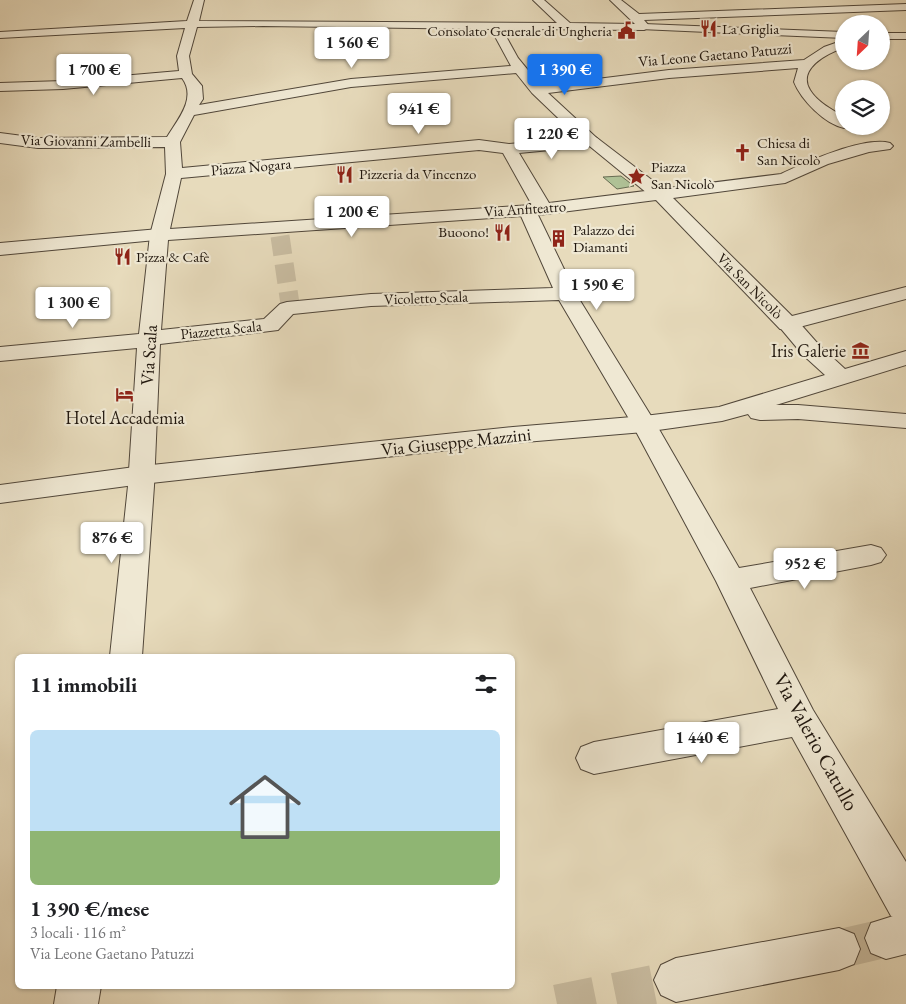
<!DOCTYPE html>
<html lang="it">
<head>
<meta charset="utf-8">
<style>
	:root { --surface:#fff; --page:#f6f6f6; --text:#202124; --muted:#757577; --line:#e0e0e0; --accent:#1a73e8 }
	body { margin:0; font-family:"EB Garamond",serif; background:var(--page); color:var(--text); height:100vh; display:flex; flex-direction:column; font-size:19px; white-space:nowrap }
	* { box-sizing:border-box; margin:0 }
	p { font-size:16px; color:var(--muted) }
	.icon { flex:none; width:28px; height:28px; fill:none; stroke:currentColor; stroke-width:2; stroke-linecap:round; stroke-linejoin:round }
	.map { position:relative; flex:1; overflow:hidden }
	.sheet { position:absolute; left:15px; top:654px; width:500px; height:335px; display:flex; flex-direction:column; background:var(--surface); border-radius:8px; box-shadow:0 1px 4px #0004 }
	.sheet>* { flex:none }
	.needle { width:32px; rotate:205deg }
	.fabs { position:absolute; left:835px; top:15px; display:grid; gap:10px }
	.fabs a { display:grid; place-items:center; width:55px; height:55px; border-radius:50%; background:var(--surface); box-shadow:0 1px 4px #0004; font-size:25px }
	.price { position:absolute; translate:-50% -42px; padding:0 11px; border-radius:5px; background:#fff; color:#222; font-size:16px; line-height:32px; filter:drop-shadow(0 1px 2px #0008) }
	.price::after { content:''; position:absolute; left:50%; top:30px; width:15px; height:11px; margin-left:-8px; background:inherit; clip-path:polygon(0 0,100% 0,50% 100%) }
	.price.on { background:var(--accent); color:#fff }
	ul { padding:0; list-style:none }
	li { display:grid; align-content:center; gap:10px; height:265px; padding:0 15px }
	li+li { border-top:1px solid var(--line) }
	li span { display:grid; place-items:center; height:155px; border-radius:8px; color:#555 }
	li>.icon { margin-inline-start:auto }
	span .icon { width:90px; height:90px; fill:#fffc; stroke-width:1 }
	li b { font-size:21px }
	h2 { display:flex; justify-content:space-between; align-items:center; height:60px; padding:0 15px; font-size:21px }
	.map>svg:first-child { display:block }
</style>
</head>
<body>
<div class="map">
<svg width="906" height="1004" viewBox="0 0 906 1004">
	<rect width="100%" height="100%" fill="#e7dbbc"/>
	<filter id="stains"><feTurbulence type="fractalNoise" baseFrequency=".004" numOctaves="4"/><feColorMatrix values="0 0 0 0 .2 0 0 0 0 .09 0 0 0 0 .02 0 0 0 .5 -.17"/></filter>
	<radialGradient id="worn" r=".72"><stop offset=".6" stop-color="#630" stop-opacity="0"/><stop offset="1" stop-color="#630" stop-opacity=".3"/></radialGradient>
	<polygon fill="#afc196" stroke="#676c52" points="621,176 634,186 617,189 603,177"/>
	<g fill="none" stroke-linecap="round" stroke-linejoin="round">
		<polyline stroke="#c9bda2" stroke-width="19" stroke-dasharray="19 9" stroke-linecap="butt" points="280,236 290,304"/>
		<g stroke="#c9bda2" stroke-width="39" stroke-dasharray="39 20" stroke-linecap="butt">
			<polyline points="839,949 886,938"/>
			<polyline points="557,1004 676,980"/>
		</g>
		<defs>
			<g id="pedestrian">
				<polygon points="644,24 844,32 844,38 640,29 638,27"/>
				<polygon points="592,136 597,138 665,190 668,194 665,198 653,198 587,144 584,141 587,138"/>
				<polygon points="159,229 166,231 168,235 166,239 0,255 0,243"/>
				<polygon points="788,318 796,319 819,345 845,369 906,351 906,365 776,405 798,405 906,414 906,428 798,419 760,420 751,418 748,414 722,421 644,432 513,443 142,484 0,503 0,485 142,466 513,427 644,416 719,407 825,375 803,355 777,324 780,319"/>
				<polygon points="906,912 906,954 886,959 871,953 865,938 871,923"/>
				<polygon points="839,928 854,934 860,949 854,964 839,970 676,1002 661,995 654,980 661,965 676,958"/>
			</g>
			<g id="minor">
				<path d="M194 0H204L199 21 557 23 533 0H544L570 23 635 24 610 0H621L639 14 906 4V10L644 20 650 27 644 30 502 29 518 58 541 86 669 70 804 60 824 47 844 40V48C827 53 797 69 810 90 817 102 833 110 844 117V126H850L844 128C825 124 801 100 794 82L798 68 669 78 548 93 600 141 597 144 592 146 519 153 549 203 781 174C806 162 864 136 890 143L893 146 890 149 869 152 828 164 785 183 673 198 792 316 906 287V299L788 330 780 329 656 200 538 215 576 294 656 424 739 568 871 545 881 548 886 555 881 562 871 565 750 588 813 710 906 862V922L891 916 792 737 594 774 581 769 576 758 581 747 594 742 778 709 716 581 632 424 559 300 371 306 293 314 278 330 270 331 160 344 154 486 142 656H110L128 486 137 348 0 361V347L139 334 150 235 166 174 165 147 38 148 0 143V133L38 138 167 137C178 119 197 98 182 78L63 89 0 91V83L63 81 179 71 177 56 185 28 0 38V32L187 21ZM263 26 491 29 511 66 351 79 199 105 203 99 202 86 192 74 189 56 197 27ZM516 73 532 93 579 138 509 144 479 140 182 168 180 142 194 115 351 87ZM479 150 503 153 532 205 170 229 181 178ZM521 216 553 288 371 294 287 302 280 304 264 319 161 330 168 240Z"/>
				<rect x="881" y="33" width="25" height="6"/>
				<polygon points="57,986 101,986 98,1004 54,1004"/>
			</g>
		</defs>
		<use href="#pedestrian" stroke="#51473a" stroke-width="2"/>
		<use href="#minor" stroke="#51473a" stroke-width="2"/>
		<use href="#pedestrian" fill="#efe8d3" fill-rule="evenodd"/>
		<use href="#minor" fill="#efe8d3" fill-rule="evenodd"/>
	</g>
	<defs>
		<symbol id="restaurant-bare" viewBox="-9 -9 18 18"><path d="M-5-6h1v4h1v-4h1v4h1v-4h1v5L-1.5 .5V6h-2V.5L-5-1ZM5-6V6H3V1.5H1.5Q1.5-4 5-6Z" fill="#8f2418" stroke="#efe8d3" stroke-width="2.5" paint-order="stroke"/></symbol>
		<symbol id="civic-bare" viewBox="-9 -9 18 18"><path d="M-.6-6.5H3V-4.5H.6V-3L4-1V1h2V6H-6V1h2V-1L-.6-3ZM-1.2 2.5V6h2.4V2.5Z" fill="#8f2418" stroke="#efe8d3" stroke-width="2.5" paint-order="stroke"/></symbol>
		<symbol id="church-bare" viewBox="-9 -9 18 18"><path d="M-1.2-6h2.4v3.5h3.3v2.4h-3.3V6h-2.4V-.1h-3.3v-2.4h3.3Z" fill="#8f2418" stroke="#efe8d3" stroke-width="2.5" paint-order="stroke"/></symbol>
		<symbol id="sight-bare" viewBox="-9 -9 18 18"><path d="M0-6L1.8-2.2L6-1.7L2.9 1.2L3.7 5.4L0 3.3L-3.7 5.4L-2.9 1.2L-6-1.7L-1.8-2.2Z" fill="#8f2418" stroke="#efe8d3" stroke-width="2.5" paint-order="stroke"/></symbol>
		<symbol id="building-bare" viewBox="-9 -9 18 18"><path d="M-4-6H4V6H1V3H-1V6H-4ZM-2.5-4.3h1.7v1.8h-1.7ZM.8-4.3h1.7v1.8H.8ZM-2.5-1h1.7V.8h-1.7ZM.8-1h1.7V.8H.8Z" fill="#8f2418" stroke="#efe8d3" stroke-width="2.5" paint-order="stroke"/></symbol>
		<symbol id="museum-bare" viewBox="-9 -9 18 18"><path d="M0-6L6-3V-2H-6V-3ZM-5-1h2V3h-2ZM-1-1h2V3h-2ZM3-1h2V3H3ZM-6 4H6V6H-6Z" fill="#8f2418" stroke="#efe8d3" stroke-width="2.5" paint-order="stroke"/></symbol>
		<symbol id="hotel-bare" viewBox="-9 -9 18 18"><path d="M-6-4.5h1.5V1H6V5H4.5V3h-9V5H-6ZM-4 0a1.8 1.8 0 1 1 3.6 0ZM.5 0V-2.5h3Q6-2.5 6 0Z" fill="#8f2418" stroke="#efe8d3" stroke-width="2.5" paint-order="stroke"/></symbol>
	</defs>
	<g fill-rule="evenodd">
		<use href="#restaurant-bare" x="696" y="16" width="25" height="25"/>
		<use href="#civic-bare" x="614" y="18" width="25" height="25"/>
		<use href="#church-bare" x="730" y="140" width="25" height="25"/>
		<use href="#restaurant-bare" x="332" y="162" width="25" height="25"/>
		<use href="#sight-bare" x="624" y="164" width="25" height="25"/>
		<use href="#restaurant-bare" x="490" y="220" width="25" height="25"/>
		<use href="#building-bare" x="546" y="226" width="25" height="25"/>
		<use href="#restaurant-bare" x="110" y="244" width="25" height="25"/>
		<use href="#museum-bare" x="848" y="338" width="25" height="25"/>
		<use href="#hotel-bare" x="112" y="382" width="25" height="25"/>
	</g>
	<g text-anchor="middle" stroke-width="4.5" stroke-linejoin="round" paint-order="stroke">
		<g font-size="15" fill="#1f160e" stroke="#efe8d3" text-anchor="start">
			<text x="722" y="34">La Griglia</text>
			<text x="612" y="36" text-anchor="end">Consolato Generale di Ungheria</text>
			<text x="757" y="148">Chiesa di<tspan x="757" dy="17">San Nicolò</tspan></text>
			<text x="651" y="172">Piazza<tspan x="651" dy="17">San Nicolò</tspan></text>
			<text x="359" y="179">Pizzeria da Vincenzo</text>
			<text x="573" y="235">Palazzo dei<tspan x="573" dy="17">Diamanti</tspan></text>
			<text x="489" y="237" text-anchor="end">Buoono!</text>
			<text x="136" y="262">Pizza &amp; Cafè</text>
		</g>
		<g font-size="15" fill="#1f160e" stroke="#efe8d3">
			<text transform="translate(715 55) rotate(-5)" y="5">Via Leone Gaetano Patuzzi</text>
			<text transform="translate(86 141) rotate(1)" y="5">Via Giovanni Zambelli</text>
			<text transform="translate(251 167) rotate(-5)" y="5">Piazza Nogara</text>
			<text transform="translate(525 209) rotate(-4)" y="5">Via Anfiteatro</text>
			<text transform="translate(750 286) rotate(45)" y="5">Via San Nicolò</text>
			<text transform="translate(426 298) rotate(-2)" y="5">Vicoletto Scala</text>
			<text transform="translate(221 330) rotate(-6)" y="5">Piazzetta Scala</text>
		</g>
		<g font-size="18" fill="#1f160e" stroke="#efe8d3" text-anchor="end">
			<text x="846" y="357">Iris Galerie</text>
			<text x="125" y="424" text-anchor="middle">Hotel Accademia</text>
		</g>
		<g font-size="18" fill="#1f160e" stroke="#efe8d3">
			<text transform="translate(149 355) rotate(-86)" y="6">Via Scala</text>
			<text transform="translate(456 442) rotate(-6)" y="6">Via Giuseppe Mazzini</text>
		</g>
		<g font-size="21" fill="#1f160e" stroke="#efe8d3">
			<text transform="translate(816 742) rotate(61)" y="7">Via Valerio Catullo</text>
		</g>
	</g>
	<rect width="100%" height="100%" filter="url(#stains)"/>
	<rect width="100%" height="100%" fill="url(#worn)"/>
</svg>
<div class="fabs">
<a><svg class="needle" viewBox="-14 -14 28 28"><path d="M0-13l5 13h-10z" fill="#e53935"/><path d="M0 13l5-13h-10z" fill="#757577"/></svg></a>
<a><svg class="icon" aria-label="layers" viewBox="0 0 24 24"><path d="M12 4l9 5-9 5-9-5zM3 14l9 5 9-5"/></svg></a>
</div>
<b class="price" style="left:352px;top:69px">1 560 €</b>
<b class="price" style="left:94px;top:96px">1 700 €</b>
<b class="price on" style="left:565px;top:96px">1 390 €</b>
<b class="price" style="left:419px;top:135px">941 €</b>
<b class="price" style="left:552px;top:160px">1 220 €</b>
<b class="price" style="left:352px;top:238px">1 200 €</b>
<b class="price" style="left:597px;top:311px">1 590 €</b>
<b class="price" style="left:73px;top:329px">1 300 €</b>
<b class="price" style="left:112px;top:564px">876 €</b>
<b class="price" style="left:805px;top:590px">952 €</b>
<b class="price" style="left:702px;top:764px">1 440 €</b>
<section class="sheet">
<h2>11 immobili<svg class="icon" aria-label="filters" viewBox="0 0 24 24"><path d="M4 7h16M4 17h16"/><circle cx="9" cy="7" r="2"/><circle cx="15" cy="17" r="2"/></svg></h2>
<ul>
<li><span style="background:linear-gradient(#bfe0f5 65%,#8fb573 0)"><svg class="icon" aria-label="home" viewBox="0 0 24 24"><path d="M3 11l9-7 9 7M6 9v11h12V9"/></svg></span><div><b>1 390 €/mese</b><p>3 locali · 116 m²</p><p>Via Leone Gaetano Patuzzi</p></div></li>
</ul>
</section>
</div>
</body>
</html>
